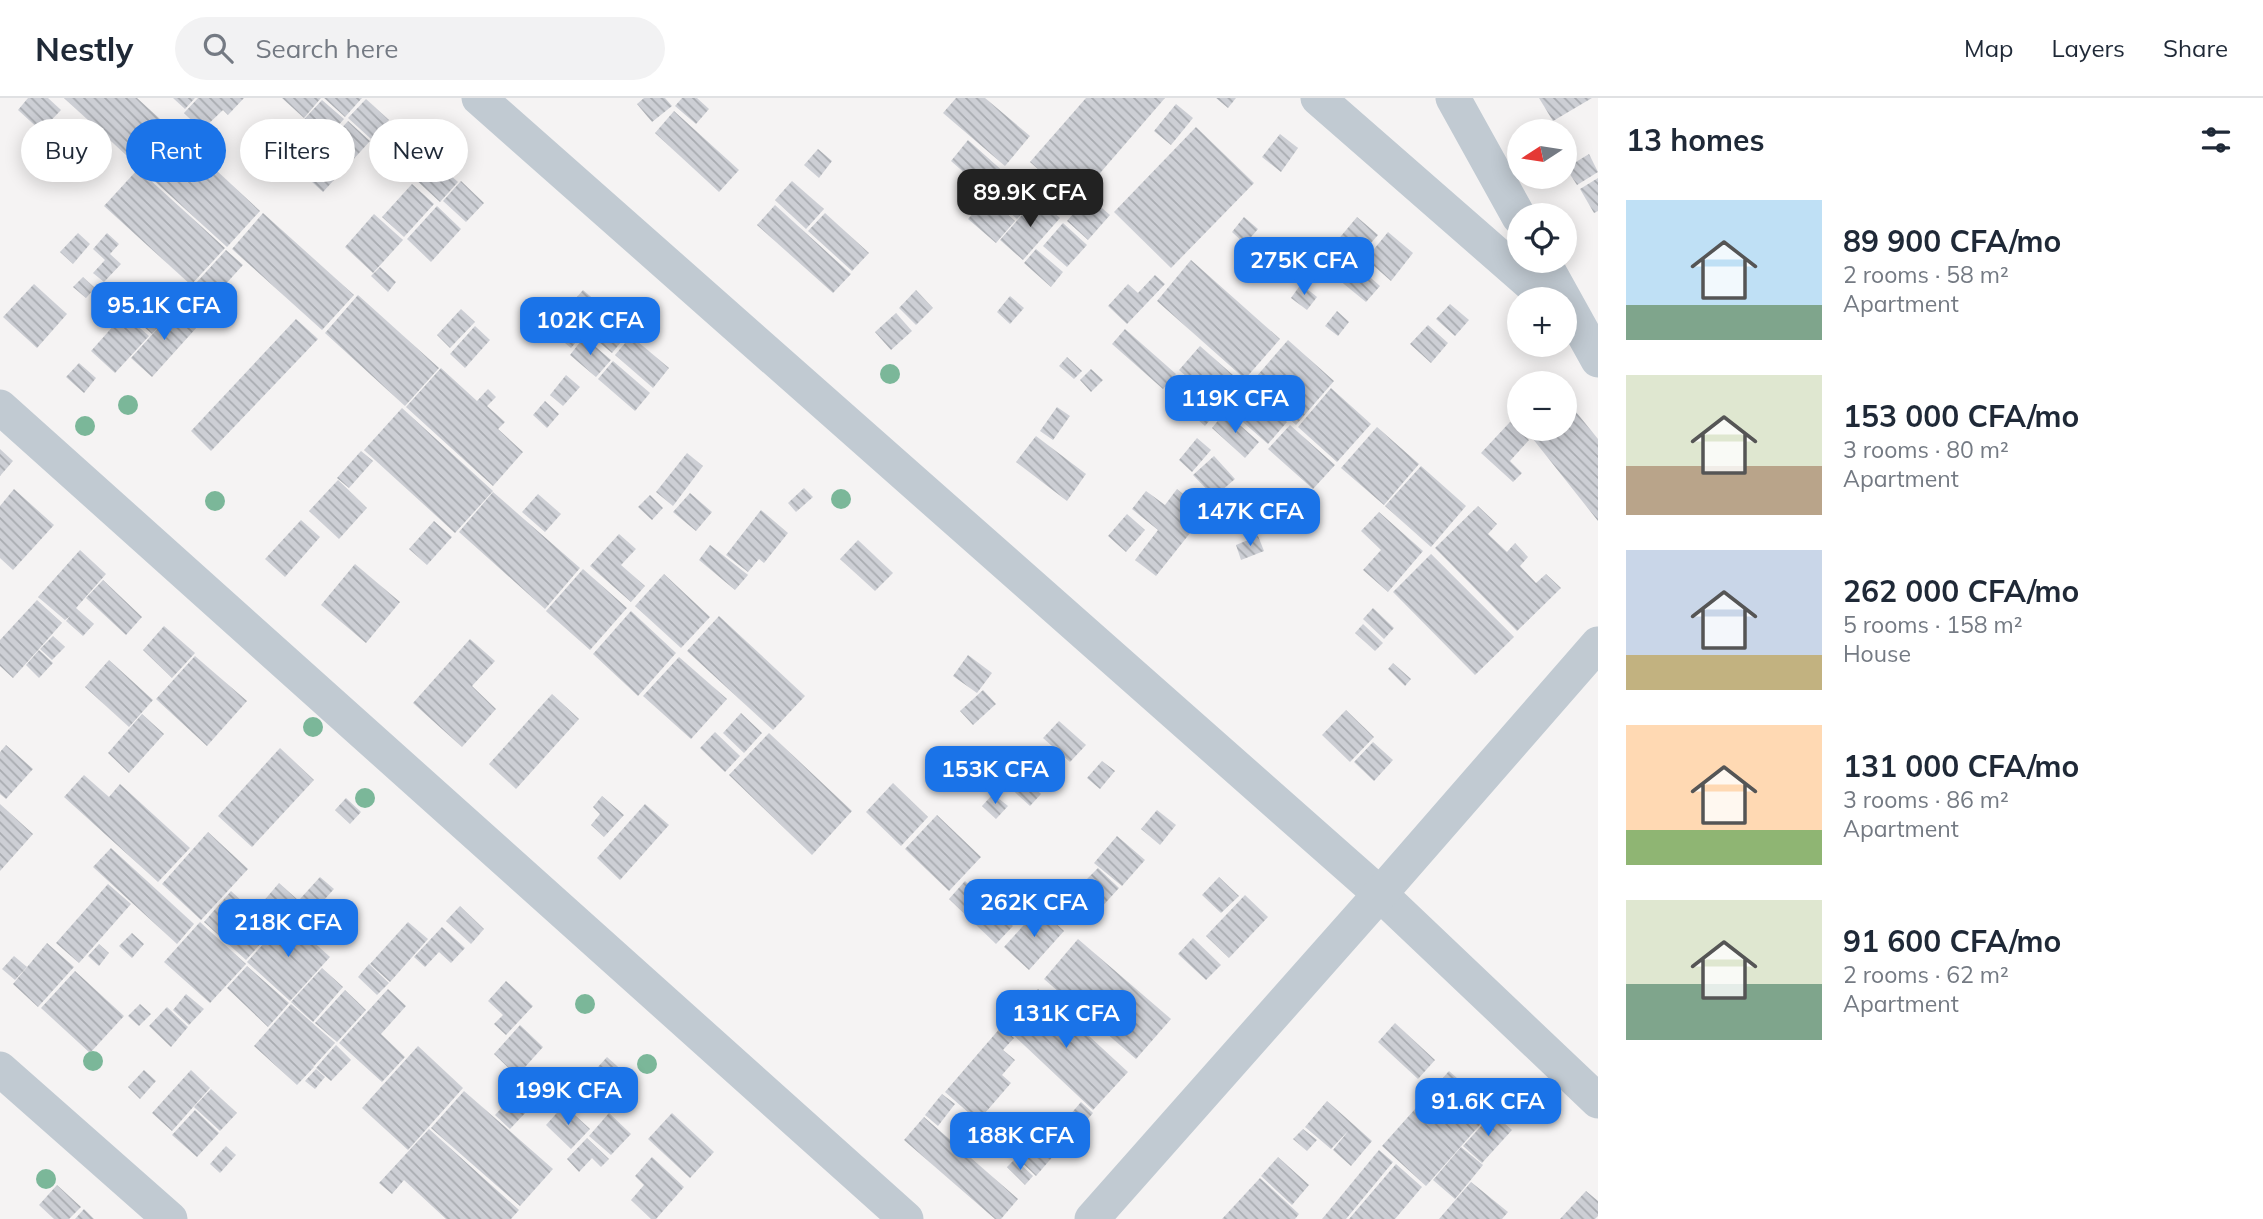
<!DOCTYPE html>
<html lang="en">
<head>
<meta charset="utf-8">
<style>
	:root { --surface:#fff; --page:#f2f2f3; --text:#1f2937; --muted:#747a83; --line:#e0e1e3; --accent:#1a73e8 }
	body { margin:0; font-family:Mulish,sans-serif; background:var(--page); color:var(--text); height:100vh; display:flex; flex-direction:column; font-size:26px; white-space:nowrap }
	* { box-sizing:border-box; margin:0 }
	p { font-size:23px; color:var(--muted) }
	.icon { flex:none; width:38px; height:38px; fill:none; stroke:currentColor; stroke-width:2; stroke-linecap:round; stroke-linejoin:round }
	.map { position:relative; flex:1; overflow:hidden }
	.side { display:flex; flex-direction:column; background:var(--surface); width:665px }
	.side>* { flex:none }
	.top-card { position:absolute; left:21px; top:21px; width:665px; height:63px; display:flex; gap:14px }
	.needle { width:46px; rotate:258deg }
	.fabs { position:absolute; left:1507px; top:21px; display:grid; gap:14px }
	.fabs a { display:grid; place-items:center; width:70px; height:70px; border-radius:50%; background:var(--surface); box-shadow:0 4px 18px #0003; font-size:35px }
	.price { position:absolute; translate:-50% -60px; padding:0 16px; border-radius:14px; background:var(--accent); color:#fff; font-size:23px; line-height:46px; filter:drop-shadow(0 2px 4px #0008) }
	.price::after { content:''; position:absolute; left:50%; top:42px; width:21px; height:16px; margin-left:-10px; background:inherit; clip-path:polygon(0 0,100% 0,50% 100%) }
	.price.selected { background:#222; color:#fff }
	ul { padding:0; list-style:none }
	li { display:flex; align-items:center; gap:21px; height:175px; padding:0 28px }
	li span { display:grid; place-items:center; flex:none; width:196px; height:140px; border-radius:0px; color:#555 }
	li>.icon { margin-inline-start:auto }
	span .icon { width:84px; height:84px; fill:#fffc; stroke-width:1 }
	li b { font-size:30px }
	h2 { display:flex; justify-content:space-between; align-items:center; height:84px; padding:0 28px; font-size:30px }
	.chip { padding:0 24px; border-radius:32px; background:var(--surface); box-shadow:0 4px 18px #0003; font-size:24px; line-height:63px }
	.chip.selected { background:var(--accent); color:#fff }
	header { display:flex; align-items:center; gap:42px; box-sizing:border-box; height:98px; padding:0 35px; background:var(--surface); border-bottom:2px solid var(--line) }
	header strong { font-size:33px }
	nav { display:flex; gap:38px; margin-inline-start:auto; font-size:24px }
	.search { width:490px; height:63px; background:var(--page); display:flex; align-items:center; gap:18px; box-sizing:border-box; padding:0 24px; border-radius:38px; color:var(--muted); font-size:26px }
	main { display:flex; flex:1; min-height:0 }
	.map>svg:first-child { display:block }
</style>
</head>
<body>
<header>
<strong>Nestly</strong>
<div class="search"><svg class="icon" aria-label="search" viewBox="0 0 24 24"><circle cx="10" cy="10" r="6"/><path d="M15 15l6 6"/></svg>Search here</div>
<nav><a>Map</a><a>Layers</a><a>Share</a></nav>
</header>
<main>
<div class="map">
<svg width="1598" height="1121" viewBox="0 0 1598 1121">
	<defs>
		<pattern id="building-back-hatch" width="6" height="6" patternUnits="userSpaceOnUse" patternTransform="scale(1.75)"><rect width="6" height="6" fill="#cdcfd5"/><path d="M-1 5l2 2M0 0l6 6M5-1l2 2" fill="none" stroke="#a8abb0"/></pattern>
	</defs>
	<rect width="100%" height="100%" fill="#f5f3f3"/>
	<g fill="url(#building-back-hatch)">
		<polygon points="28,0 48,0 61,12 41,33 18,12"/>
		<polygon points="64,0 137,0 171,31 138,68"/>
		<polygon points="173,0 195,0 185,11"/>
		<polygon points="198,0 244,0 228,17 223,12 202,32 184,15"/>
		<polygon points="282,0 321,0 304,20"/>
		<polygon points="324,0 362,0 345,19"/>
		<polygon points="644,0 665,0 672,8 652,24 637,6"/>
		<polygon points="682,0 697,0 709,11 696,26 675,8"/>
		<polygon points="956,0 985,0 1030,38 1005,68 943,15"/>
		<polygon points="1086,0 1165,0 1075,104 1030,64"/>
		<polygon points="1216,0 1236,0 1228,10"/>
		<polygon points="1539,0 1592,0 1553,23"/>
		<polygon points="366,1 389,22 371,41 348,20"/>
		<polygon points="322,2 344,21 327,40 316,30 307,38 297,29"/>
		<polygon points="1176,6 1193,20 1171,47 1154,33"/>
		<polygon points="674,13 739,72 719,94 655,35"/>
		<polygon points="348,23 370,43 351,64 329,44"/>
		<polygon points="1196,29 1254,85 1171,170 1114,114"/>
		<polygon points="173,32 260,113 227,149 139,69"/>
		<polygon points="1280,36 1298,50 1281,74 1262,59"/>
		<polygon points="968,42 1034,101 1017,121 951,63"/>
		<polygon points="320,49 344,71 323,94 299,72"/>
		<polygon points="818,51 832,63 819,80 804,67"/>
		<polygon points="1589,56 1598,74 1577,87 1566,70"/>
		<polygon points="433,62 458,84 440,104 415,81"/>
		<polygon points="138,71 225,150 191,187 104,108"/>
		<polygon points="1598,80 1598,113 1594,115 1580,91"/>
		<polygon points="461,83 484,105 466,124 443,103"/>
		<polygon points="792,83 824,111 806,131 775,102"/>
		<polygon points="412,86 434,106 404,139 382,119"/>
		<polygon points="1088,98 1110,117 1088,142 1067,123"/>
		<polygon points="988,99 1015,123 996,145 968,121"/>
		<polygon points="1037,100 1060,120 1023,162 1000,142"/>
		<polygon points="775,107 851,176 833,195 757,127"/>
		<polygon points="437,108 461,131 431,164 407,141"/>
		<polygon points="263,115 354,197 322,232 232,151"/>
		<polygon points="825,115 869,155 852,173 808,133"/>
		<polygon points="374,116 403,142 373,175 345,149"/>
		<polygon points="1244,119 1258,131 1245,146 1232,134"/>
		<polygon points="1357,119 1378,137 1357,161 1336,144"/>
		<polygon points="1063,125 1087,147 1067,169 1043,148"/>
		<polygon points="1388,134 1413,155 1391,183 1366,161"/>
		<polygon points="78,135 90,146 73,166 60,154"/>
		<polygon points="107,135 119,146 110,156 121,166 104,184 93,175 105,162 93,151"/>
		<polygon points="1036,151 1063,174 1051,189 1024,165"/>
		<polygon points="226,152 243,167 193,222 176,207"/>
		<polygon points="1191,162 1280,241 1245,281 1157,203"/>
		<polygon points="1354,165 1380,188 1366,204 1339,182"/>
		<polygon points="380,169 396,184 388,194 371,178"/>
		<polygon points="1155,177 1165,186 1127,226 1108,208 1128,186 1138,195"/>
		<polygon points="83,179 95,190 86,200 73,189"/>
		<polygon points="34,186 67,216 37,250 3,219"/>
		<polygon points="1301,186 1317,199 1307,212 1291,200"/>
		<polygon points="583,192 604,210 586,232 564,214"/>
		<polygon points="916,192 933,210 916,227 899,210"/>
		<polygon points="157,197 173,212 152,236 135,221"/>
		<polygon points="358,197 439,270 405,308 325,235"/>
		<polygon points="1010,198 1024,210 1010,226 997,214"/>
		<polygon points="1450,206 1469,222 1455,238 1436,221"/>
		<polygon points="177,209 198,228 152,279 131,260"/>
		<polygon points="461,211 475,224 450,250 437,237"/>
		<polygon points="607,212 631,232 612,255 588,235"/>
		<polygon points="1337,213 1349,224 1338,238 1325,228"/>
		<polygon points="896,215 912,233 891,252 875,234"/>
		<polygon points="124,216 149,238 115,275 91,253"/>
		<polygon points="558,217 582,237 571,250 547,230"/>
		<polygon points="296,221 318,241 211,353 191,333"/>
		<polygon points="1428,227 1448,245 1431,265 1410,246"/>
		<polygon points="475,228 490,242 465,270 450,256"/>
		<polygon points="1125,231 1176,276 1163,291 1112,246"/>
		<polygon points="631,238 669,270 653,290 615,257"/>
		<polygon points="584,239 611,262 596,279 570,257"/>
		<polygon points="1288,242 1334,283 1296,327 1250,286"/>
		<polygon points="1200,248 1242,285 1221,309 1179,272"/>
		<polygon points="1067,259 1082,273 1074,281 1059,268"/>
		<polygon points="613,263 650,295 635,313 598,281"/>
		<polygon points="79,265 96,280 84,295 66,279"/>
		<polygon points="441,270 477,303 488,291 496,299 487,308 505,324 498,331 523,354 493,388 406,309"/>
		<polygon points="1091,271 1103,282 1091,294 1080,282"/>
		<polygon points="566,277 580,289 563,308 550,297"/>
		<polygon points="1179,277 1218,312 1205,328 1165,293"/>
		<polygon points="1248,290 1287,324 1268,346 1228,311"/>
		<polygon points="1331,290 1371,326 1337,364 1298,329"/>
		<polygon points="545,303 559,316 547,330 533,317"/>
		<polygon points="1057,309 1070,318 1053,342 1040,333"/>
		<polygon points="1572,309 1598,341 1598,423 1533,341 1545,331 1564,331 1564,315"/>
		<polygon points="402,310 493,393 455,435 364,352"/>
		<polygon points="1225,314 1259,344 1245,360 1212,330"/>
		<polygon points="1510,324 1529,342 1510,363 1522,375 1513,384 1481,355"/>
		<polygon points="1290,327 1335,367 1313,391 1268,351"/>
		<polygon points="1377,329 1419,366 1384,407 1341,370"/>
		<polygon points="1036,338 1086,376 1067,403 1016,364"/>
		<polygon points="1197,340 1211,352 1192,374 1179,362"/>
		<polygon points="0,351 13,363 0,378"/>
		<polygon points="361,353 373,363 349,390 337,380"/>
		<polygon points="687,355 703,368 673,408 656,394"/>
		<polygon points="1214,358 1235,381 1214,399 1193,377"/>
		<polygon points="1421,368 1466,408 1431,449 1385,408"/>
		<polygon points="338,382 367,410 339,441 309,413"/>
		<polygon points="804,390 813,399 796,414 788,405"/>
		<polygon points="14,391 54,427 13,472 0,460 0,408"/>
		<polygon points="1177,391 1206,415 1156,478 1135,462 1158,432 1132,411 1146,393 1165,407"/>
		<polygon points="493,394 580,470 545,511 459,434"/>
		<polygon points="690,395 712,414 696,433 673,414"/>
		<polygon points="538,396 561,416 545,434 522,414"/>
		<polygon points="650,397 663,410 652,422 638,409"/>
		<polygon points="1478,408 1497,426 1488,436 1507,454 1515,445 1528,459 1520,468 1536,485 1546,476 1561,490 1517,533 1435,450"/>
		<polygon points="761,412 788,435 764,465 759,461 748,474 726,457"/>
		<polygon points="1379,414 1423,453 1388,494 1363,472 1381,452 1361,433"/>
		<polygon points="1127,416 1145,432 1126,454 1108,438"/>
		<polygon points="301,422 320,439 285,479 265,461"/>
		<polygon points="434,423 452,439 427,467 409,451"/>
		<polygon points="619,436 636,451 621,467 645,488 631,504 590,468"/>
		<polygon points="1258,438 1264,453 1241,462 1236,447"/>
		<polygon points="858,442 893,475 875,493 840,461"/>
		<polygon points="710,447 748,477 735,492 699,462"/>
		<polygon points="80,452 106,476 76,510 94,526 83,538 66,523 70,518 65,522 38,499"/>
		<polygon points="1431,456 1514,539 1475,577 1393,494"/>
		<polygon points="355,466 400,504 366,545 321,507"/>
		<polygon points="583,471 627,510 590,552 546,513"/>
		<polygon points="664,476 710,519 681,550 635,508"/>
		<polygon points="103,482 142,519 126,537 86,500"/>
		<polygon points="37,502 62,525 39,551 34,547 39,551 13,580 0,568 0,542"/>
		<polygon points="1373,510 1394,530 1384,541 1363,521"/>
		<polygon points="631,513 676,555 638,598 593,556"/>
		<polygon points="719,518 805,598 773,632 687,553"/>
		<polygon points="1363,526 1383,545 1375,553 1355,535"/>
		<polygon points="164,528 195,555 172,580 143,552"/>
		<polygon points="53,538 65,549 52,562 40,551"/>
		<polygon points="470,541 495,563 472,588 496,611 462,649 413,605"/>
		<polygon points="39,552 53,565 39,580 26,567"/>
		<polygon points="968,557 992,575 977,595 953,578"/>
		<polygon points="195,558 247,603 207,648 156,601"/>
		<polygon points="679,559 727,601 691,641 643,598"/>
		<polygon points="109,562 153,602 129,629 85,589"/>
		<polygon points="1393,565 1411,581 1405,588 1388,571"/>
		<polygon points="983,592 996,606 973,627 960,613"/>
		<polygon points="552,596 579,621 516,691 489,666"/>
		<polygon points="1346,612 1374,639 1350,664 1322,637"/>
		<polygon points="741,615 762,635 744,655 723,635"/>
		<polygon points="142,616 164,636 129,675 108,655"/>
		<polygon points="1059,623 1086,647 1070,664 1043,640"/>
		<polygon points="715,634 740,658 725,674 700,650"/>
		<polygon points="769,635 852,713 812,757 729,677"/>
		<polygon points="1373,644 1393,662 1374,683 1354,664"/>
		<polygon points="6,647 33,671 6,701 0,696 0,654"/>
		<polygon points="280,650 314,682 252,749 218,718"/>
		<polygon points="1102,663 1115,673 1100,691 1087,680"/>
		<polygon points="1017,675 1041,696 1030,708 1007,687"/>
		<polygon points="84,677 109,699 120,686 190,750 158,784 64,699"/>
		<polygon points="893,685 928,719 901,748 866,714"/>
		<polygon points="993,696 1008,708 996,721 982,708"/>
		<polygon points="602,698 624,717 604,739 591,727 600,716 593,709"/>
		<polygon points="346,700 361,714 350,726 335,712"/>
		<polygon points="0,706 33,736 0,773"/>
		<polygon points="645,706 669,727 620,782 597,760"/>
		<polygon points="1157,712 1176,727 1160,747 1141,731"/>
		<polygon points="937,717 981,759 949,793 905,751"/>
		<polygon points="208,734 248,771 201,822 162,786"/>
		<polygon points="1117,738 1145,762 1122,788 1094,765"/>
		<polygon points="111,750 194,826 177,846 93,769"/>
		<polygon points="1098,770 1119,790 1098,813 1076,792"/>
		<polygon points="320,779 334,791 313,814 300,801"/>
		<polygon points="1219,779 1239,798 1221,815 1202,797"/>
		<polygon points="965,783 1013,828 996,846 949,801"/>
		<polygon points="279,785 299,803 275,829 256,812"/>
		<polygon points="108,786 131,806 79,865 56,845"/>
		<polygon points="231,793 273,832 246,862 204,824"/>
		<polygon points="1245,797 1268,819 1229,860 1206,838"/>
		<polygon points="460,808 484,831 471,846 446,823"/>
		<polygon points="1039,810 1064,833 1029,872 1004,849"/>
		<polygon points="287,820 330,859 290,903 247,864"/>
		<polygon points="200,824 246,866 210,905 164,864"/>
		<polygon points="408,824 428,841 390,884 370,866"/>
		<polygon points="442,829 465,850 451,865 439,854 425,869 414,859"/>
		<polygon points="132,835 144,846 132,860 119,848"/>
		<polygon points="1193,840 1221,867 1206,882 1178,856"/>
		<polygon points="1078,841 1171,921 1136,961 1044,881"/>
		<polygon points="47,845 74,869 38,909 13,886"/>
		<polygon points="99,846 109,855 99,868 88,858"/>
		<polygon points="14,858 27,869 15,882 2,871"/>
		<polygon points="369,866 389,885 377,897 358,879"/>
		<polygon points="247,868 289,905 268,929 227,890"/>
		<polygon points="322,870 343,889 313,924 291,904"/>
		<polygon points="75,873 124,918 90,955 41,910"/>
		<polygon points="506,883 533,908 506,937 494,926 503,917 488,903"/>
		<polygon points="388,891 406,908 381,936 405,959 382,984 339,945"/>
		<polygon points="1038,891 1128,974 1093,1012 1005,929 1021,910 1050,934 1022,909"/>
		<polygon points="345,892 366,912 337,944 315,925"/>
		<polygon points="186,896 204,911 189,927 173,912"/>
		<polygon points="140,906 151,916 139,928 128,918"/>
		<polygon points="291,906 335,945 314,968 311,965 314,969 297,987 254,948"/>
		<polygon points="167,909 188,929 171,949 149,928"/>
		<polygon points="1395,925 1435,962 1418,981 1378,944"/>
		<polygon points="520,927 543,949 517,978 494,956"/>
		<polygon points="1001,929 1014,940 1003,952 1015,962 1002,977 1011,985 978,1023 945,994"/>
		<polygon points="336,947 351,962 331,983 316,970"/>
		<polygon points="418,948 463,990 408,1052 362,1010"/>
		<polygon points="607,959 635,984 607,1015 579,990"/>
		<polygon points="316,971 325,979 315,991 305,983"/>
		<polygon points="144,972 156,983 140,1001 128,989"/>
		<polygon points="191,972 210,990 172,1033 152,1015"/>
		<polygon points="1449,973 1493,1012 1426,1088 1382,1048"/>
		<polygon points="523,985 539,1000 529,1011 513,996"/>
		<polygon points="211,991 237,1015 220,1033 194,1009"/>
		<polygon points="464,993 553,1071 520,1108 431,1030"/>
		<polygon points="942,996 955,1006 938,1028 925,1017"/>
		<polygon points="512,999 527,1013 510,1031 495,1017"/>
		<polygon points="1327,1003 1372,1043 1351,1068 1333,1052 1349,1032 1331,1051 1305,1029"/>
		<polygon points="1081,1004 1093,1015 1081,1029 1069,1018"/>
		<polygon points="564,1007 590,1031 571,1051 546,1027"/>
		<polygon points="195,1012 219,1035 197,1059 172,1037"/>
		<polygon points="609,1015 631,1036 611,1057 589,1038"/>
		<polygon points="672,1015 714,1054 690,1080 648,1041"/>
		<polygon points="1493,1015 1512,1032 1482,1065 1463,1048"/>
		<polygon points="924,1019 1018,1101 1001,1121 995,1121 904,1042"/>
		<polygon points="429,1031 519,1112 511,1121 446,1121 404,1082 392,1096 379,1085"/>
		<polygon points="1303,1031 1317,1042 1307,1053 1293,1041"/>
		<polygon points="1032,1035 1055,1056 1036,1078 1013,1056"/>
		<polygon points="587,1040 609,1061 601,1069 592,1060 579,1074 567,1061"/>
		<polygon points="226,1048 236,1057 220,1075 210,1066"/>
		<polygon points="1461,1049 1483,1067 1455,1101 1433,1082"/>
		<polygon points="1379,1052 1393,1064 1346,1121 1322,1121"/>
		<polygon points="652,1059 684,1089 656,1121 651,1121 631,1102 644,1087 635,1078"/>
		<polygon points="1278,1059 1309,1087 1292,1107 1261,1078"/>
		<polygon points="1015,1061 1033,1078 1025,1087 1007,1069"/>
		<polygon points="1396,1066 1422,1089 1395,1121 1349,1121"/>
		<polygon points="1260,1080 1299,1116 1295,1121 1222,1121"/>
		<polygon points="1471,1084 1508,1114 1502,1121 1439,1121"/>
		<polygon points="57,1087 81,1109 69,1121 54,1121 39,1107"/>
		<polygon points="1586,1093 1598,1103 1598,1118 1595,1121 1560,1121"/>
		<polygon points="84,1111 94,1121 75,1121"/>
	</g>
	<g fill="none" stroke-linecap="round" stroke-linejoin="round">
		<g stroke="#c1cad2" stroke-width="35">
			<polyline points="479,0 1380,796 1598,1003"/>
			<polyline points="1318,0 1548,201"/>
			<polyline points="1453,0 1519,119"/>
			<polyline points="1543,163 1598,262"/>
			<polyline points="0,309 906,1121"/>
			<polyline points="0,971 170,1121"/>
			<polyline points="1092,1121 1380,796 1598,546"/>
		</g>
	</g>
	<g fill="#7bb799">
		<circle cx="890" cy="276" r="10"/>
		<circle cx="128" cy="307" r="10"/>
		<circle cx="85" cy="328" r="10"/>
		<circle cx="841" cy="401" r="10"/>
		<circle cx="215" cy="403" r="10"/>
		<circle cx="313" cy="629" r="10"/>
		<circle cx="365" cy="700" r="10"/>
		<circle cx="585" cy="906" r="10"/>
		<circle cx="93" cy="963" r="10"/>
		<circle cx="647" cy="966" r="10"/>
		<circle cx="540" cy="986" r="10"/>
		<circle cx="46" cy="1081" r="10"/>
	</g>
</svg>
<div class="fabs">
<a><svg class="needle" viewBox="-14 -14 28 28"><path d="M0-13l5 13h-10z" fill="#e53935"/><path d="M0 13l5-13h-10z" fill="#747a83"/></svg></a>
<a><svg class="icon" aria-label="locate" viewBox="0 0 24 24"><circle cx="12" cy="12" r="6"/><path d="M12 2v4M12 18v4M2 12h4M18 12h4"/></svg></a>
<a>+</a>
<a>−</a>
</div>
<b class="price selected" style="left:1030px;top:131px">89.9K CFA</b>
<b class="price" style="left:1304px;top:199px">275K CFA</b>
<b class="price" style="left:164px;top:244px">95.1K CFA</b>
<b class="price" style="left:590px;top:259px">102K CFA</b>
<b class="price" style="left:1235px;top:337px">119K CFA</b>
<b class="price" style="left:1250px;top:450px">147K CFA</b>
<b class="price" style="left:995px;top:708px">153K CFA</b>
<b class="price" style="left:1034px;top:841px">262K CFA</b>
<b class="price" style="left:288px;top:861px">218K CFA</b>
<b class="price" style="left:1066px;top:952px">131K CFA</b>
<b class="price" style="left:568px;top:1029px">199K CFA</b>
<b class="price" style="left:1488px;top:1040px">91.6K CFA</b>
<b class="price" style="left:1020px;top:1074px">188K CFA</b>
<div class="top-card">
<a class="chip">Buy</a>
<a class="chip selected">Rent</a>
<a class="chip">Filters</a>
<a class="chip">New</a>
</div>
</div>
<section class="side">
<h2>13 homes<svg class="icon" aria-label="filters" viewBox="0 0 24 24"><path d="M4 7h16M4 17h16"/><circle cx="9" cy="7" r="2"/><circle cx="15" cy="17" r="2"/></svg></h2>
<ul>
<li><span style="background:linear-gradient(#bfe0f5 75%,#7fa58c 0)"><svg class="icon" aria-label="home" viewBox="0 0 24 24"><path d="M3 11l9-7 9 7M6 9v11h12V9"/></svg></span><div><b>89 900 CFA/mo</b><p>2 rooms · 58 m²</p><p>Apartment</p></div></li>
<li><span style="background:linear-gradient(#dfe7d0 65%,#b9a48a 0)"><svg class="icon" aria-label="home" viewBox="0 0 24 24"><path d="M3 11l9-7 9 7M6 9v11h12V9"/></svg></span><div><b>153 000 CFA/mo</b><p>3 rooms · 80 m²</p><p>Apartment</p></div></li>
<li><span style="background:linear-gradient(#c9d6e8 75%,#c2b280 0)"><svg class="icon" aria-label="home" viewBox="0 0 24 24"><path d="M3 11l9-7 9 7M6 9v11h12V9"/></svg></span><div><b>262 000 CFA/mo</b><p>5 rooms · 158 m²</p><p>House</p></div></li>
<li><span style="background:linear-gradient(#ffd9b3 75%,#8fb573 0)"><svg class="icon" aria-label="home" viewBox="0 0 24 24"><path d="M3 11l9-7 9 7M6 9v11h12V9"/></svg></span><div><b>131 000 CFA/mo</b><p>3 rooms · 86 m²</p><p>Apartment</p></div></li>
<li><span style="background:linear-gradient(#dfe7d0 60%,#7fa58c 0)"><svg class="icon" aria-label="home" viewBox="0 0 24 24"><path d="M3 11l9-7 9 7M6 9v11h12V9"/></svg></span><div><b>91 600 CFA/mo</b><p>2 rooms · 62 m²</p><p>Apartment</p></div></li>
</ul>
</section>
</main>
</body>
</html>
